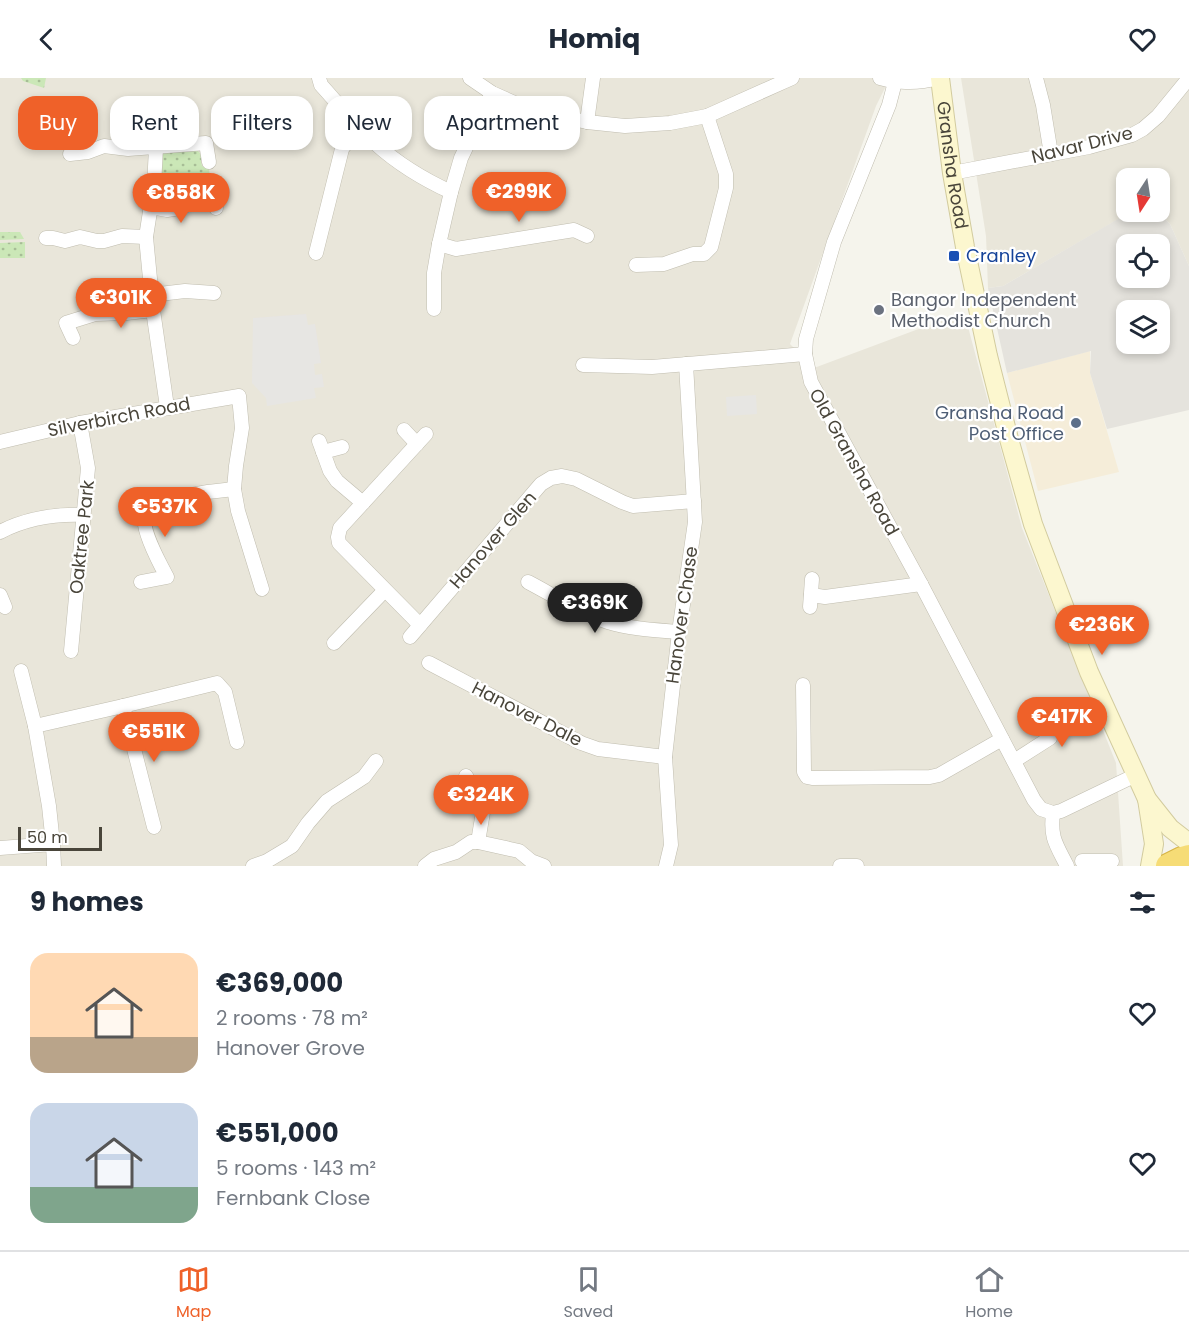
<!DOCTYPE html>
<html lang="en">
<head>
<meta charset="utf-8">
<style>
	:root { --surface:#fff; --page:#f2f2f3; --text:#1f2937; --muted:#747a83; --line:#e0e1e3; --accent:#ef6129 }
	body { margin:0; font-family:Poppins,sans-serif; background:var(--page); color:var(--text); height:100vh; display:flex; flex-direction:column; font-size:22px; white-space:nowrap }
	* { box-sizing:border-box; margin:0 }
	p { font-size:20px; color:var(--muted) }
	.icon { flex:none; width:33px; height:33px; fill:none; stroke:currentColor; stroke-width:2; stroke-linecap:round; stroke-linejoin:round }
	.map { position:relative; height:788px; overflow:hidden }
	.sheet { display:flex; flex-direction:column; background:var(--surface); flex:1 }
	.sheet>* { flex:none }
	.hud { position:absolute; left:18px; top:18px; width:600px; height:54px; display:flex; gap:12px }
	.needle { width:39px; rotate:192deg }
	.tools { position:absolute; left:1116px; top:90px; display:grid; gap:12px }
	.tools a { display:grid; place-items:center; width:54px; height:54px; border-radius:12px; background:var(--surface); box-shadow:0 3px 9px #0003; font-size:30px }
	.scale { position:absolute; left:18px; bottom:15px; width:84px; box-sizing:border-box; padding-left:6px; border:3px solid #49453a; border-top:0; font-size:16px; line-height:21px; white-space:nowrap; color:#49453a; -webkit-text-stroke:4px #fff; paint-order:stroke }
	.price { position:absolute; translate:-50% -51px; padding:0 14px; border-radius:21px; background:var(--accent); color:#fff; font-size:20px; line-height:39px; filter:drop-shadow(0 2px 3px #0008) }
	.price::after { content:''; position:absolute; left:50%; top:36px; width:18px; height:14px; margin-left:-9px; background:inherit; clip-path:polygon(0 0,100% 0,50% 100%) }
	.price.current { background:#222; color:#fff }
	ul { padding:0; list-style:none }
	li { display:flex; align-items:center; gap:18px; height:150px; padding:0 30px }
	li span { display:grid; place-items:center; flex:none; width:168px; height:120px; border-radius:18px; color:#555 }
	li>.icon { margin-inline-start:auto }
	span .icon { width:72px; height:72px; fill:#fffc; stroke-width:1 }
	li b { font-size:26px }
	h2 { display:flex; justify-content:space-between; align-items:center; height:72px; padding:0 30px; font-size:26px }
	.pill { padding:0 21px; border-radius:18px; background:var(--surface); box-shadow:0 3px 9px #0003; font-size:21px; line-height:54px }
	.pill.current { background:var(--accent); color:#fff }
	header { display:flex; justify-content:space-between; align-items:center; height:78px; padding:0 30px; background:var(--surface); font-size:27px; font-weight:700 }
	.dock { display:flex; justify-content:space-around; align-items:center; height:84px; border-top:2px solid var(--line); background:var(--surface); font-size:16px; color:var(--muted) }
	.dock a { display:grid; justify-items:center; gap:3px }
	.dock .current { color:var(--accent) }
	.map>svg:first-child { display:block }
</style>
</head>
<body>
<header><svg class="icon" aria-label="back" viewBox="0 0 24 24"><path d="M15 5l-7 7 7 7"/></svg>Homiq<svg class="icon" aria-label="heart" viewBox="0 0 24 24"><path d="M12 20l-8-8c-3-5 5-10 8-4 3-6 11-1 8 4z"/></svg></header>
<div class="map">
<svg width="1189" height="788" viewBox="0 0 1189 788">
	<defs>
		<pattern id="grass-dots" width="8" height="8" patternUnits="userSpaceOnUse" patternTransform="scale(1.5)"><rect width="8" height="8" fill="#cbe7b7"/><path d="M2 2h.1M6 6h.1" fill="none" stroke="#a7bd96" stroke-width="1.8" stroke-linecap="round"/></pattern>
	</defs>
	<rect width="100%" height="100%" fill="#f5f4ec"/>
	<g fill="#e9e6da">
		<polygon points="0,0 890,0 876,28 790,266 814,290 964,234 1022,450 1116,685 1123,788 0,788"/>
		<polygon points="961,0 1189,0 1189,188 1170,146 1158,134 1160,134 1160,100 1126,100 1126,134 1130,134 1129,135 1003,208 988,210 986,158"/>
	</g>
	<polygon fill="#f5edd9" points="1090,273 1090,295 1119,394 1038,413 1007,295"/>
	<path fill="#e5e3dd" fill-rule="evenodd" d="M1130 134H1158L1170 146 1189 188V332L1107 351 1090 295 1091 273 1007 295 988 210 1003 208ZM1126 166H1160V200H1126ZM1126 232H1160V266H1126Z"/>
	<g fill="url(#grass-dots)">
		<polygon points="21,0 46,0 44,10 23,3"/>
		<polygon points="195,72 198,73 202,77 201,82 202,88 209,90 210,101 204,106 202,114 199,117 174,128 159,124 157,122 162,75 164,74"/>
		<polygon points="0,154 20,154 24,161 0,162"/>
		<polygon points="25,164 25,180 0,180 0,165"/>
	</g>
	<g fill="#e7e6e3">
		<polygon points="306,236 308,247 315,246 321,285 314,286 315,297 322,296 324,309 314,310 316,320 267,328 266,320 252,305 253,240"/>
		<polygon points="756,317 757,336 727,338 726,319"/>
	</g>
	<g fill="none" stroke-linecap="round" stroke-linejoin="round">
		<defs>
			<g id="street">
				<path d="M319 0 321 7C339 27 356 48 376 66 397 85 425 102 451 114"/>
				<polyline points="470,0 492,15 519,27 548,36 587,44 625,48 670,45 707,38 792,0"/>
				<path d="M880 0C902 6 918 5 940 0"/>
				<polyline points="1036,0 1043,27 1051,76"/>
				<polyline points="895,4 889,27 834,164 806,261 805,276 811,304 921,506 1034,722 1041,731 1053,735 1061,733 1136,697"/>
				<polyline points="587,44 593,0"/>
				<polyline points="156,70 154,108 146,159 153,232 167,329"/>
				<polyline points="70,76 88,74 104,68 128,71 206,65 209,84"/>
				<polyline points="952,95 1089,69 1132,57 1143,51 1158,38 1189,0"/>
				<polyline points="211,108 211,121 216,130"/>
				<polyline points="151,129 167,132 180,130 196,122 211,121"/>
				<polyline points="46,160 53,160 65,163 80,159 97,163 104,163 122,158 146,159"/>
				<polyline points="439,166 456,171 574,152 587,158"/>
				<polyline points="316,175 342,71 358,49"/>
				<polyline points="636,187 664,186 693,176 704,176 711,169 726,110 726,96 707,38"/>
				<polyline points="151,217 185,213 214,215"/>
				<polyline points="434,231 434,195 439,166 451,114 461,80 492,15"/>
				<polyline points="73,260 66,245 95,236 126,235 153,232"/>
				<polyline points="583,287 652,289 805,276"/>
				<polyline points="404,352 417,366"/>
				<polyline points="319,363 330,393 337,403 363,425"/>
				<polyline points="0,364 80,345 239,318 242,350 236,388 234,411 238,433 262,511"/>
				<polyline points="323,374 342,369"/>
				<path d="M0 454C25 441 55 436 83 437"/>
				<path d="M141 504 167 499C161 488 141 451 145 439 146 438 147 437 148 435L191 417 208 414 234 411"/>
				<path d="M528 504C553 517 582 536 608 544 631 551 655 552 679 554"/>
				<polyline points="0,517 5,529"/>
				<polyline points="811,517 825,519 921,506"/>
				<polyline points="810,529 812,501"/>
				<polyline points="420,547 339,465 338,459 340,450 426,356"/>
				<polyline points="410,559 541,406 551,400 562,398 576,401 622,424 633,428 694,423"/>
				<polyline points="334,565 384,513"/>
				<polyline points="71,573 88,390 80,345"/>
				<polyline points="429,585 581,665 598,671 665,679"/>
				<polyline points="21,593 35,648"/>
				<polyline points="803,607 804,694 807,699 812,700 930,699 939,697 1002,661"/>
				<polyline points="123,628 154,749"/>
				<polyline points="1014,683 1050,660 1050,655 1039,632"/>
				<polyline points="466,698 478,718 483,734 478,764"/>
				<path d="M1053 735C1050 760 1056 766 1067 788"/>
				<polyline points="53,766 49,728 35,648 123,628 217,605 225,614 237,664"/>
				<polyline points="0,770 53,766 54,788"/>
				<polyline points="1082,783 1112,783"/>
				<polyline points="253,788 267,783 292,768 308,745 327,723 364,699 376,683"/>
				<polyline points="425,788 434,781 456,774 471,764 478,764 519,773 531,783 544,788"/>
				<polyline points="666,788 671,767 665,679 679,554 695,444 686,286"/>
				<polyline points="840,788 857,788"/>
			</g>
			<g id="secondary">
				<path id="s1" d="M940 0 952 95 965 169 988 278 1009 361 1033 446 1089 594 1147 721 1170 750 1189 765"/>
				<polyline points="1147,721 1154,766 1150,788"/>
			</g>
			<polyline id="highway" points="1168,788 1182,781 1189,779"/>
		</defs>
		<use href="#street" stroke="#c0bdaf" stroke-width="15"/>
		<use href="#secondary" stroke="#d2cb9e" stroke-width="20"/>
		<use href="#highway" stroke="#d6b445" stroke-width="26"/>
		<use href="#street" stroke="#fff" stroke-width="14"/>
		<use href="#secondary" stroke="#fcf7cf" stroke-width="18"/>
		<use href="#highway" stroke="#f6dc76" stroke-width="24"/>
	</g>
	<rect fill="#1a4fb4" stroke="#fff" stroke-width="2" x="948" y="172" width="12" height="12" rx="3"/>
	<circle fill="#6b7280" stroke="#fff" stroke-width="2" cx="879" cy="232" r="6"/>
	<circle fill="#5c6f8a" stroke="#fff" stroke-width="2" cx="1076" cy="345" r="6"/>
	<g text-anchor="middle" stroke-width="4.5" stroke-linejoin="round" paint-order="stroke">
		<g font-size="18" fill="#49453a" stroke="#fff">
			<text transform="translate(1082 67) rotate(-14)" y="6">Navar Drive</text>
			<text dy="6" stroke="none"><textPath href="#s1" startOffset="88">Gransha Road</textPath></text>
			<text transform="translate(119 339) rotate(-11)" y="6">Silverbirch Road</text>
			<text transform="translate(854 384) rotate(61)" y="6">Old Gransha Road</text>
			<text transform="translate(82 459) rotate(-84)" y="6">Oaktree Park</text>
			<text transform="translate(493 462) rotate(-49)" y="6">Hanover Glen</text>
			<text transform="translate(682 537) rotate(-82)" y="6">Hanover Chase</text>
			<text transform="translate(527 636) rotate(27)" y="6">Hanover Dale</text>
		</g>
		<g font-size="18" fill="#164399" stroke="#fff" text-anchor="start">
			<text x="966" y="184">Cranley</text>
		</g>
		<g font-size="18" fill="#5b616d" stroke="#fff" text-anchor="start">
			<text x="891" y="228">Bangor Independent<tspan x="891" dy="21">Methodist Church</tspan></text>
		</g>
		<g font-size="18" fill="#4e5e75" stroke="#fff" text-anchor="end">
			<text x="1064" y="341">Gransha Road<tspan x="1064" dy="21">Post Office</tspan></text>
		</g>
	</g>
</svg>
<div class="tools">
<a><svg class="needle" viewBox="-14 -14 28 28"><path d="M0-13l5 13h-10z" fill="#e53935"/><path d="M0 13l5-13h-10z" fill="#747a83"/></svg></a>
<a><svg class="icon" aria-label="locate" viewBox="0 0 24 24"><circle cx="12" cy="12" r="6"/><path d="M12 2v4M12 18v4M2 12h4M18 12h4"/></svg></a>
<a><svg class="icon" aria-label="layers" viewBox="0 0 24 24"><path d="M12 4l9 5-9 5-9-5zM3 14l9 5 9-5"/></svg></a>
</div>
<div class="scale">50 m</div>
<b class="price" style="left:519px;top:145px">€299K</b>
<b class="price" style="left:181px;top:146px">€858K</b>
<b class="price" style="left:121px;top:251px">€301K</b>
<b class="price" style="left:165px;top:460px">€537K</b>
<b class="price current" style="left:595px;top:556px">€369K</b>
<b class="price" style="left:1102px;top:578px">€236K</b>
<b class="price" style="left:1062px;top:670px">€417K</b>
<b class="price" style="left:154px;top:685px">€551K</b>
<b class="price" style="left:481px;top:748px">€324K</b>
<div class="hud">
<a class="pill current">Buy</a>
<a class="pill">Rent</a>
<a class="pill">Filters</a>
<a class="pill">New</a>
<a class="pill">Apartment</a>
</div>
</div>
<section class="sheet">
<h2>9 homes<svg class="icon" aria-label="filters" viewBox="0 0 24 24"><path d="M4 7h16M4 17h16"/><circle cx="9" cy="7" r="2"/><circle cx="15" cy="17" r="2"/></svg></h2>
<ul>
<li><span style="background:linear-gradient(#ffd9b3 70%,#b9a48a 0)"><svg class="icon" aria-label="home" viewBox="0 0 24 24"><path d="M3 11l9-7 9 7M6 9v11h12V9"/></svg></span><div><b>€369,000</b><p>2 rooms · 78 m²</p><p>Hanover Grove</p></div><svg class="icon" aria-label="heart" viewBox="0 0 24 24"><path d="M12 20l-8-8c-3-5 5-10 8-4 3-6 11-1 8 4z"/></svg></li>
<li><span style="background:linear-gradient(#c9d6e8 70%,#7fa58c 0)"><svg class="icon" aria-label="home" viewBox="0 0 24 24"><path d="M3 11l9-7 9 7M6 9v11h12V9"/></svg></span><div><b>€551,000</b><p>5 rooms · 143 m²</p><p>Fernbank Close</p></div><svg class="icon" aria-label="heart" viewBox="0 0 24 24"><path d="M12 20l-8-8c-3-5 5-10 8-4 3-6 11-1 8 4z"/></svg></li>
</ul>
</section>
<nav class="dock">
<a class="current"><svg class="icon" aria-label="map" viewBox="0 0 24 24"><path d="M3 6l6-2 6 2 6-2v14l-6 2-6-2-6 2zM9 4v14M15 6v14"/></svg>Map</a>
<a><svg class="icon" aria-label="saved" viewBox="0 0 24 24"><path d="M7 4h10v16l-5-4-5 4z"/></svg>Saved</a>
<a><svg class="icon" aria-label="home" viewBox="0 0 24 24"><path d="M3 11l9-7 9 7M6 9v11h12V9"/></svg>Home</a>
</nav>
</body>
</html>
